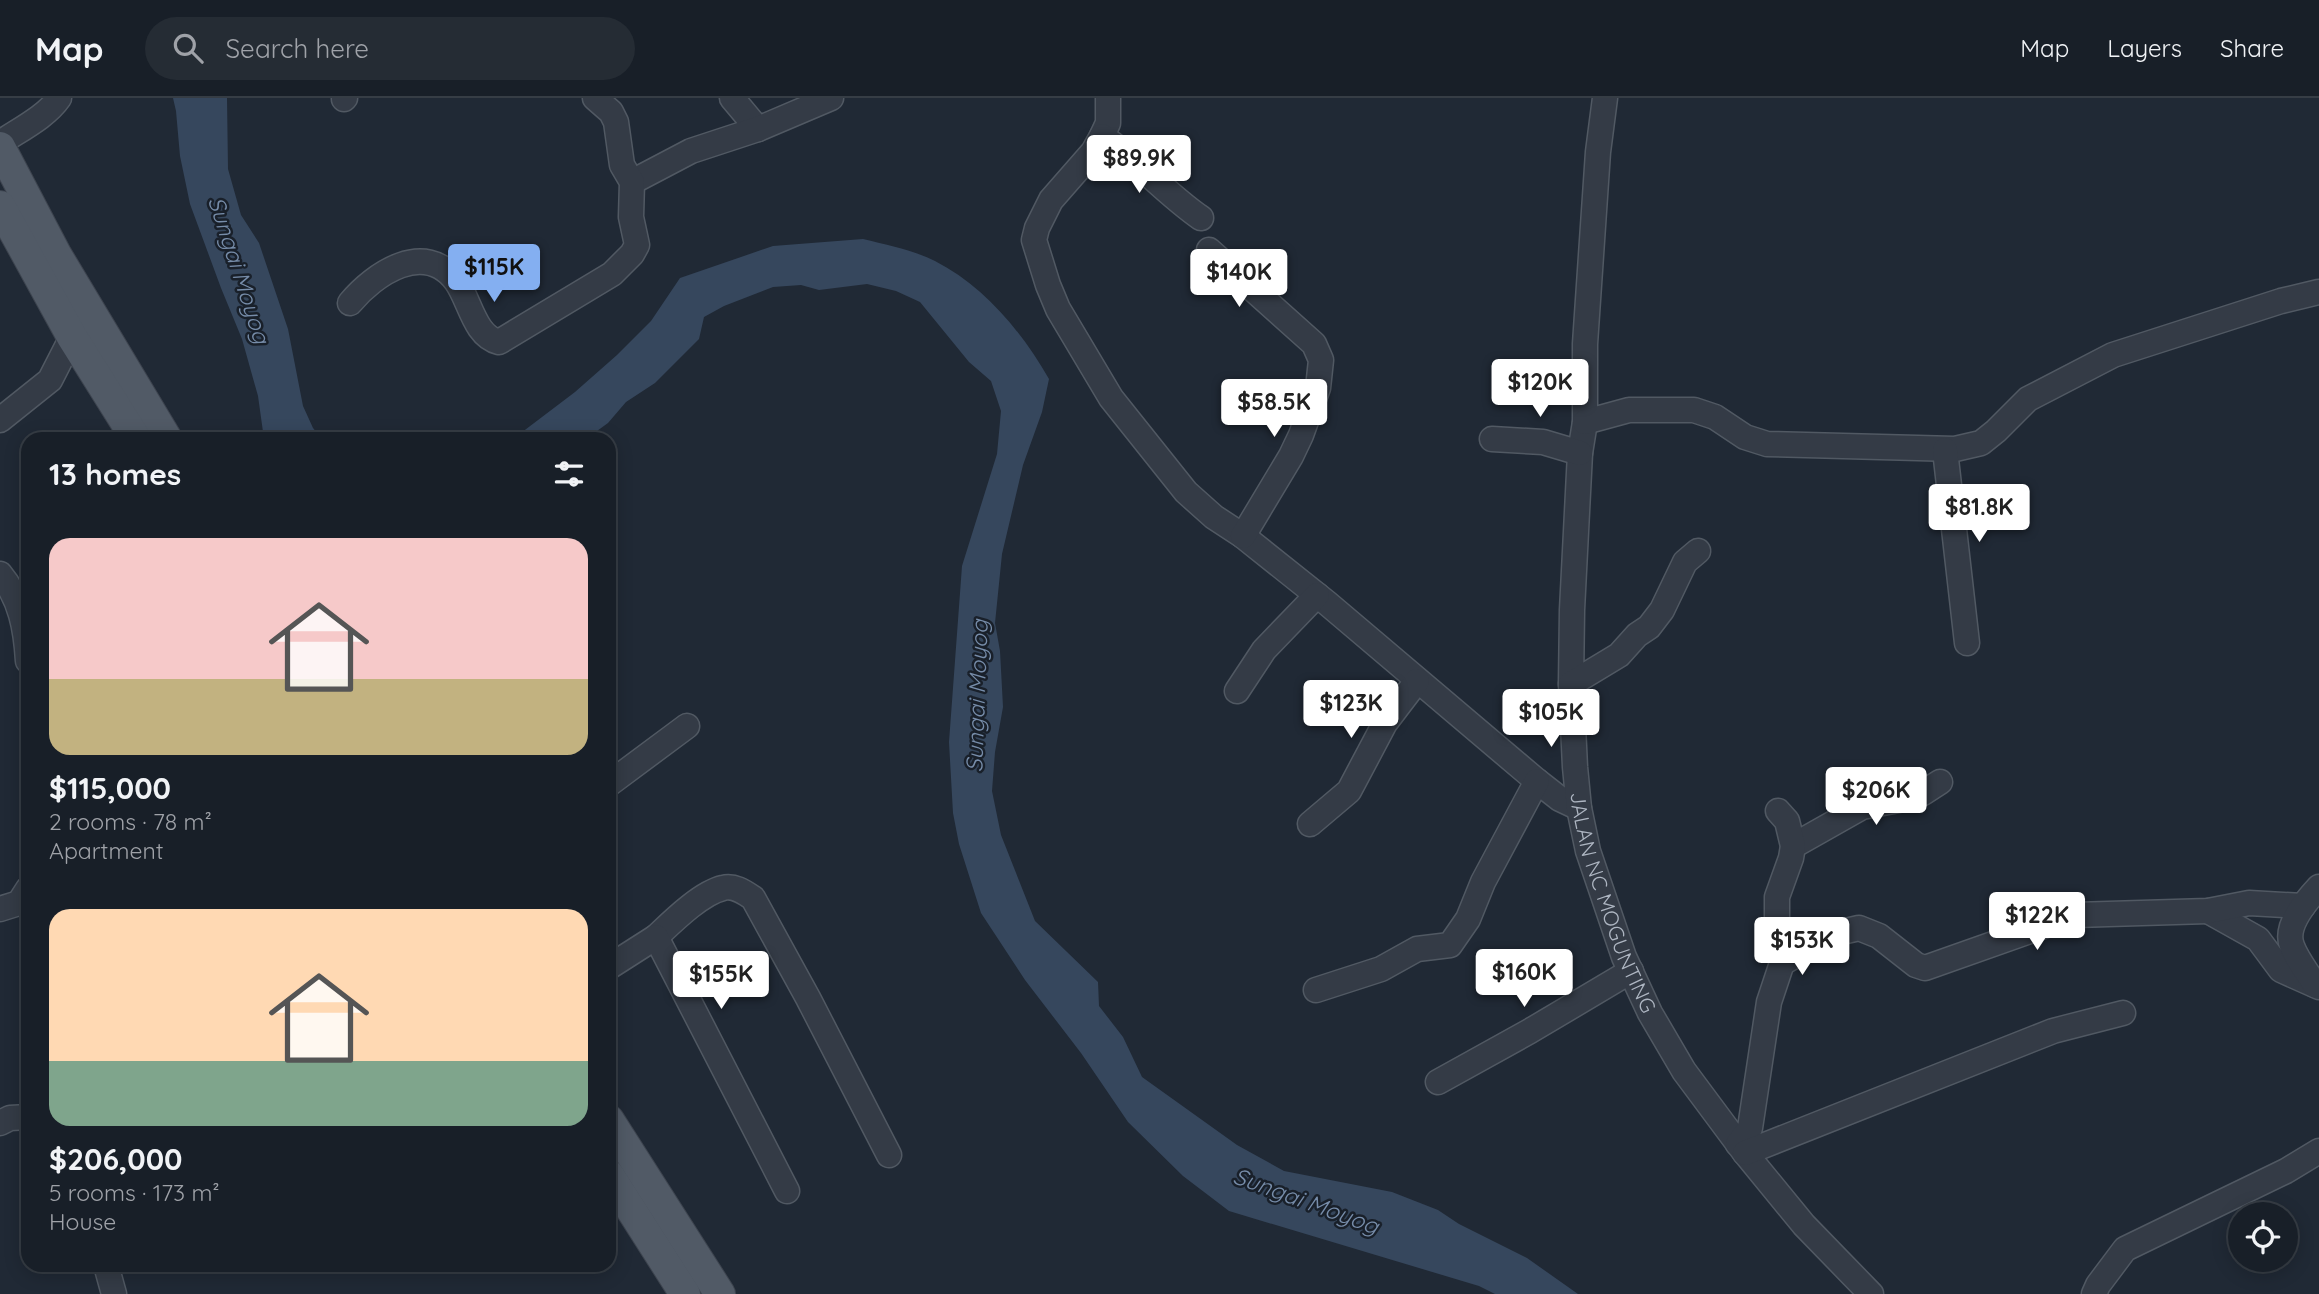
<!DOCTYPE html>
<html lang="en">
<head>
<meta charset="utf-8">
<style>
	:root { --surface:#181f28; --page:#252c34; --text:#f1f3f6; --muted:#9fa2a8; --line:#363d45; --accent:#84aff1 }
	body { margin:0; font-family:Quicksand,sans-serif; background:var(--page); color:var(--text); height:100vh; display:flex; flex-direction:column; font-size:26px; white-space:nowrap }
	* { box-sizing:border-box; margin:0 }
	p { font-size:23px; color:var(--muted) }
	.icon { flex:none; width:38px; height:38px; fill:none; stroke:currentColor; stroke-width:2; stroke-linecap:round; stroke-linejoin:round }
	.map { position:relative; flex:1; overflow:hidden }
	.details { position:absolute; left:21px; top:334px; width:595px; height:840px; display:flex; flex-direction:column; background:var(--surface); border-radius:21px; box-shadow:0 4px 18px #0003,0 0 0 2px var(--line) }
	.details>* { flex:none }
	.controls { position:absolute; left:2228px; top:1104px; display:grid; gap:14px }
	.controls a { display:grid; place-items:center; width:70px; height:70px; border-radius:50%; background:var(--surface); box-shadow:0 4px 18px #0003,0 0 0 2px var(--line); font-size:35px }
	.price { position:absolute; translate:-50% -60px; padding:0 16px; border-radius:7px; background:#fff; color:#222; font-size:23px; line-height:46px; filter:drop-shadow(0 2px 4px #0008) }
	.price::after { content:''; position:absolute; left:50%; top:42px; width:21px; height:16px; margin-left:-10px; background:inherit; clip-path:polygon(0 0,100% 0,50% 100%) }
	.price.current { background:var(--accent); color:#111 }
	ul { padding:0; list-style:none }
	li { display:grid; align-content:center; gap:14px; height:371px; padding:0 28px }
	li span { display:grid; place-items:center; height:217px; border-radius:21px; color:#555 }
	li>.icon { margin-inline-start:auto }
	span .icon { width:126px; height:126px; fill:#fffc; stroke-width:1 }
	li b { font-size:30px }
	h2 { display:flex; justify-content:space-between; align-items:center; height:84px; padding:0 28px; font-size:30px }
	header { display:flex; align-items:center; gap:42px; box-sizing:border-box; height:98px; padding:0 35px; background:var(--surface); border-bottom:2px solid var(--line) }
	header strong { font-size:33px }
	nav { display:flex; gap:38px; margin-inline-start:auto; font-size:24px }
	.search { width:490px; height:63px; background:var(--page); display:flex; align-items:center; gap:18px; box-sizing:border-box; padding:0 24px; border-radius:38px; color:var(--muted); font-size:26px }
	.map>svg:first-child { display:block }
</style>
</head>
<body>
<header>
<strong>Map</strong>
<div class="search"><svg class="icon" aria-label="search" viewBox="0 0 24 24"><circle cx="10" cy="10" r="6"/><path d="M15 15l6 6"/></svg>Search here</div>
<nav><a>Map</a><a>Layers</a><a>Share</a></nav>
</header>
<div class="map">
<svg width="2319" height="1196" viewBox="0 0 2319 1196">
	<rect width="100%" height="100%" fill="#202935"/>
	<g fill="#36475d">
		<polygon points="173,0 227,0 228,71 241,117 259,145 288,231 303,308 313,330 322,341 264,341 258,298 242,241 221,190 190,106 180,58 176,13"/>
		<path d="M863 141C887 147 913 152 935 163 984 188 1022 234 1049 281L1042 314 1023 367 1002 456 995 525 1000 553 1003 609 995 654 992 693 1001 737 1035 823 1098 884 1099 908 1123 939 1142 979 1237 1047 1284 1073 1392 1094 1438 1112 1459 1126 1527 1160 1578 1196H1495L1479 1188 1229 1113 1183 1078 1128 1024 1081 955 1025 882 981 815 959 746 953 715 949 644 962 468 997 356 1001 313 991 283 969 264 920 204 896 193 867 186 819 192 801 187 773 189 724 208 704 219 699 241 655 285 626 304 608 325 586 341H513L575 294 617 257 651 223 680 180 773 148Z"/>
	</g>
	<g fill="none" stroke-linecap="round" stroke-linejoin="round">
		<defs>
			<g id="minor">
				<polyline points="732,0 758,31"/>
				<polyline points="1108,0 1108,25 1102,38 1093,54 1051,102 1037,130 1034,142 1048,187 1058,211 1111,300 1186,394 1214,419 1243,438 1327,505 1537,683 1560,701 1579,710"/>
				<path id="s1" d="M1605 0 1598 54 1585 246V324L1580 355 1572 512 1571 586 1575 669 1579 710 1588 753 1624 859 1650 915 1684 973 1745 1055 1804 1127 1871 1196"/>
				<polyline points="344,1 345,0"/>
				<path d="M1102 38C1138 63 1166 96 1201 120"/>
				<path d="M0 45C19 32 46 19 59 0"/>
				<polyline points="632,84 691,53 758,31 831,0"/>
				<polyline points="1209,152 1314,246 1321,262 1318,290 1301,337 1291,358 1243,438"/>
				<path d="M350 205C374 176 425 141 456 183 470 202 474 238 499 244L612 176 632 156 637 147 631 119 632 84 622 67 616 24 611 14 595 0"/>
				<polyline points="0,322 50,282 72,239"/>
				<polyline points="1585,324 1629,312 1694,312 1715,319 1745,339 1767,346 1955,351 1981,345 1996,333 2028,301 2113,257 2281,203 2319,194"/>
				<polyline points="1492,341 1543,344 1580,355"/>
				<polyline points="1945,352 1967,545"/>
				<path d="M0 476C21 501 26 531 28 563"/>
				<polyline points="1571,586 1619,557 1637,537 1649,529 1662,512 1685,464 1698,453"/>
				<polyline points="1237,593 1264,552 1317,497"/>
				<polyline points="609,686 687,628"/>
				<polyline points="1310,726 1349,693 1385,625 1417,583"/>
				<polyline points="1793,748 1862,709 1909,700 1923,695 1940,684"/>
				<polyline points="0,811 19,805 28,791"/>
				<polyline points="2208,813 2258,841 2281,872 2319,889"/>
				<path d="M656 839C672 824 701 795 723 790 734 787 744 794 753 800L808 900 889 1057"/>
				<polyline points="1782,865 1833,836 1859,830 1879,838 1916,867 1925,870 2075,817 2208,813 2249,805 2303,808"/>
				<polyline points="609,869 656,839 787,1093"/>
				<path d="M2315 887C2308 875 2297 862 2292 848 2284 828 2306 803 2319 789"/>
				<polyline points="1316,892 1381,871 1417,851 1450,847 1468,821 1483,784 1537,683"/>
				<polyline points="1438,984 1530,933 1631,873"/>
				<polyline points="0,1025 10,1020 28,1019"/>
				<polyline points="1738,1046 1750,1030 1769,904 1782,865 1777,822 1777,799 1791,760 1793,748 1787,723 1778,713"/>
				<polyline points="1745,1055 2053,933 2123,915"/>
				<polyline points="106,1167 114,1196"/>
				<polyline points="2094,1196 2098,1187 2125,1151 2286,1073 2319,1053"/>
			</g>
			<g id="major">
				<polyline points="0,49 56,156 167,341"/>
				<polyline points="0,108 72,239 136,341"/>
				<polyline points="609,1022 720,1196"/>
				<polyline points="609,1077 685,1196"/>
			</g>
		</defs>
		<use href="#minor" stroke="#515963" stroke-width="27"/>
		<use href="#major" stroke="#3d444f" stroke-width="32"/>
		<use href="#minor" stroke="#343b46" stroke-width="24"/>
		<use href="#major" stroke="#515a66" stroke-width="30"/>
	</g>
	<g text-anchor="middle" stroke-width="5" stroke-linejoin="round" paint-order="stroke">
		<g font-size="21" fill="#aeb6c2" stroke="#19202a">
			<text dy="7" stroke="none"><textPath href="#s1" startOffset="812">JALAN NC MOGUNTING</textPath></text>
		</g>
		<g font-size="23" font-style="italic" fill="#778daa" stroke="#19202a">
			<text transform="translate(239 172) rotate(72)" y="8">Sungai Moyog</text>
			<text transform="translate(977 598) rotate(-88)" y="8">Sungai Moyog</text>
			<text transform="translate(1306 1103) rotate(20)" y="8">Sungai Moyog</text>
		</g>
	</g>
</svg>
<div class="controls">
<a><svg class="icon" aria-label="locate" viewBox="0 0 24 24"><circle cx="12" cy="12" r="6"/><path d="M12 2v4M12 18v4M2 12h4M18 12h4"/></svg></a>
</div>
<b class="price" style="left:1139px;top:97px">$89.9K</b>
<b class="price current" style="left:494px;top:206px">$115K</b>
<b class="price" style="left:1239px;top:211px">$140K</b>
<b class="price" style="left:1540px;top:321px">$120K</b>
<b class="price" style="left:1274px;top:341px">$58.5K</b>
<b class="price" style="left:1979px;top:446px">$81.8K</b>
<b class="price" style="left:1351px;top:642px">$123K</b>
<b class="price" style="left:1551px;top:651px">$105K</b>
<b class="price" style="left:1876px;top:729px">$206K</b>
<b class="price" style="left:2037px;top:854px">$122K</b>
<b class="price" style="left:1802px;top:879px">$153K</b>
<b class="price" style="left:1524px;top:911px">$160K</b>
<b class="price" style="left:721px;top:913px">$155K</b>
<section class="details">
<h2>13 homes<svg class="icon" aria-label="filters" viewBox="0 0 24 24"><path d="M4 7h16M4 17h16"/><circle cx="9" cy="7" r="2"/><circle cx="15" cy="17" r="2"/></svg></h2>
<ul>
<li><span style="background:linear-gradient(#f6c9c9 65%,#c2b280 0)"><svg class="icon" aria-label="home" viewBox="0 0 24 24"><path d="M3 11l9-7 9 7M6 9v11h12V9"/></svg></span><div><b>$115,000</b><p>2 rooms · 78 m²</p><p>Apartment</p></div></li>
<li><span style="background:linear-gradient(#ffd9b3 70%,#7fa58c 0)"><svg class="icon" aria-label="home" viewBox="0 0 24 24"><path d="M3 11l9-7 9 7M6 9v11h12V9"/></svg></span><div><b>$206,000</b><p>5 rooms · 173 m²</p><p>House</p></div></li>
</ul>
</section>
</div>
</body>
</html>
